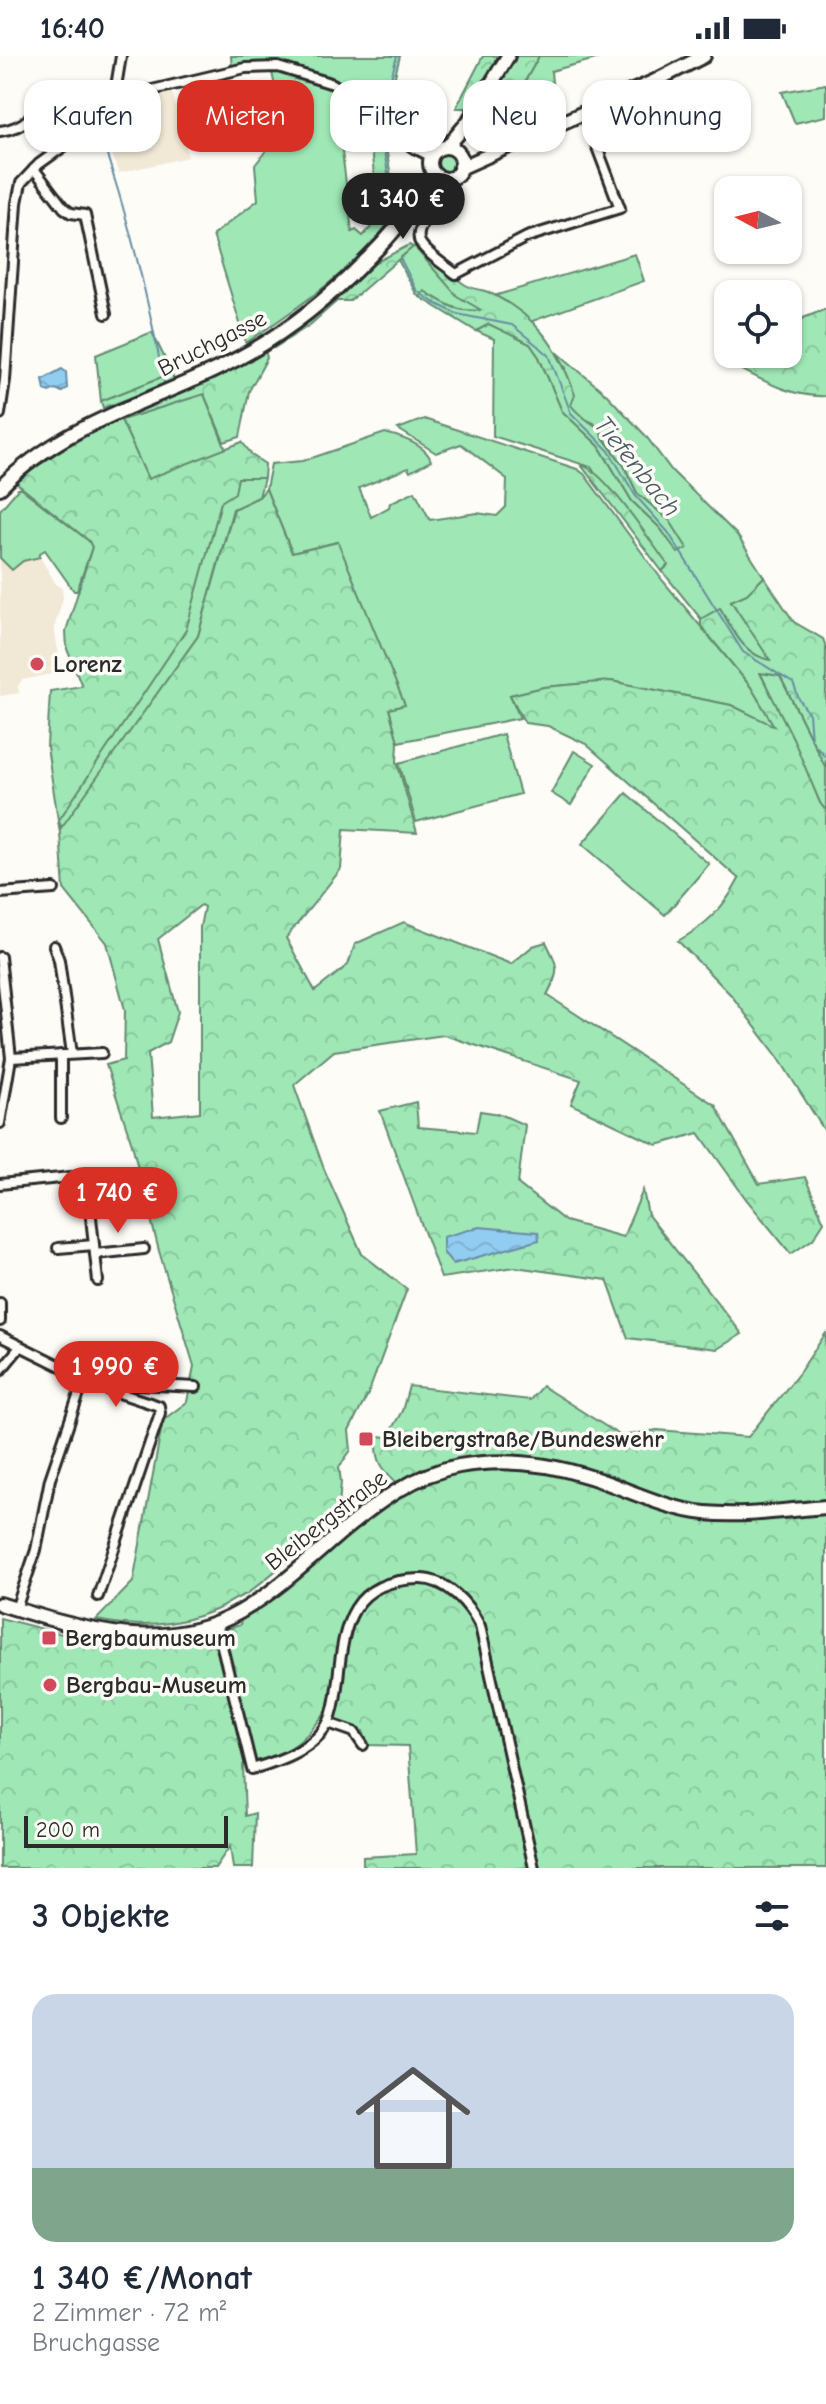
<!DOCTYPE html>
<html lang="de">
<head>
<meta charset="utf-8">
<style>
	:root { --surface:#fff; --page:#f2f2f3; --text:#1f2937; --muted:#747a83; --line:#e0e1e3; --accent:#d93025 }
	body { margin:0; font-family:"Comic Neue",sans-serif; background:var(--page); color:var(--text); height:100vh; display:flex; flex-direction:column; font-size:30px; white-space:nowrap }
	* { box-sizing:border-box; margin:0 }
	p { font-size:26px; color:var(--muted) }
	.icon { flex:none; width:44px; height:44px; fill:none; stroke:currentColor; stroke-width:2; stroke-linecap:round; stroke-linejoin:round }
	.map { position:relative; height:1812px; overflow:hidden }
	.drawer { display:flex; flex-direction:column; background:var(--surface); flex:1 }
	.drawer>* { flex:none }
	.top-card { position:absolute; left:24px; top:24px; width:778px; height:72px; display:flex; gap:16px }
	.needle { width:52px; rotate:277deg }
	.buttons { position:absolute; left:714px; top:120px; display:grid; gap:16px }
	.buttons a { display:grid; place-items:center; width:88px; height:88px; border-radius:16px; background:var(--surface); box-shadow:0 2px 6px #0004; font-size:40px }
	.scale { position:absolute; left:24px; bottom:20px; width:204px; box-sizing:border-box; padding-left:8px; border:4px solid #2b2b2b; border-top:0; font-size:22px; line-height:28px; white-space:nowrap; color:#2b2b2b; -webkit-text-stroke:6px #fdfcf7; paint-order:stroke }
	.price { position:absolute; translate:-50% -68px; padding:0 18px; border-radius:28px; background:var(--accent); color:#fff; font-size:26px; line-height:52px; filter:drop-shadow(0 2px 4px #0008) }
	.price::after { content:''; position:absolute; left:50%; top:48px; width:24px; height:18px; margin-left:-12px; background:inherit; clip-path:polygon(0 0,100% 0,50% 100%) }
	.price.current { background:#222; color:#fff }
	ul { padding:0; list-style:none }
	li { display:grid; align-content:center; gap:16px; height:424px; padding:0 32px }
	li+li { border-top:2px solid var(--line) }
	li span { display:grid; place-items:center; height:248px; border-radius:24px; color:#555 }
	li>.icon { margin-inline-start:auto }
	span .icon { width:144px; height:144px; fill:#fffc; stroke-width:1 }
	li b { font-size:34px }
	h2 { display:flex; justify-content:space-between; align-items:center; height:96px; padding:0 32px; font-size:34px }
	.pill { padding:0 28px; border-radius:24px; background:var(--surface); box-shadow:0 2px 6px #0004; font-size:28px; line-height:72px }
	.pill.current { background:var(--accent); color:#fff }
	.status { display:flex; justify-content:space-between; align-items:center; height:56px; padding:0 40px; background:var(--surface); direction:ltr }
	.status svg { height:22px; fill:currentColor }
	.map>svg:first-child { display:block }
</style>
</head>
<body>
<div class="status"><b>16:40</b><svg viewBox="0 0 49 12"><path d="M0 12V9h3v3zM5 12V6h3v6zM10 12V3h3v9zM15 12V0h3v12zM26 1h20v11H26zM47 4h2v5h-2z"/></svg></div>
<div class="map">
<svg width="826" height="1812" viewBox="0 0 826 1812">
	<defs>
		<pattern id="forest-crowns" width="20" height="18" patternUnits="userSpaceOnUse" patternTransform="scale(2)"><rect width="20" height="18" fill="#9fe8b6"/><path d="M2 6a3 3 0 1 1 6 0M12 15a3 3 0 1 1 6 0" fill="none" stroke="#89c79d"/></pattern>
		<pattern id="water-waves" width="16" height="10" patternUnits="userSpaceOnUse" patternTransform="scale(2)"><rect width="16" height="10" fill="#91ccf1"/><path d="M0 5q4-4 8 0t8 0" fill="none" stroke="#7dafcf"/></pattern>
	</defs>
	<rect width="100%" height="100%" fill="#fdfcf7"/>
	<filter id="ink" filterUnits="userSpaceOnUse"><feTurbulence type="fractalNoise" baseFrequency=".0125" numOctaves="2"/><feDisplacementMap in="SourceGraphic" scale="16" xChannelSelector="R" yChannelSelector="G"/><feConvolveMatrix kernelMatrix="1 2 1 2 8 2 1 2 1" color-interpolation-filters="sRGB"/></filter>
	<g filter="url(#ink)">
		<g fill="#f1e8d6">
			<polygon points="169,36 173,39 188,101 119,117 102,71 111,64 120,47"/>
			<polygon points="40,501 56,528 62,532 63,542 54,572 62,616 22,624 18,630 19,637 0,640 0,502 12,514 23,505"/>
		</g>
		<g fill="#9fe8b6" stroke="#658a70" stroke-width="2" fill-rule="evenodd">
			<polygon points="231,0 400,0 385,59 330,20 284,9 256,6 232,13"/>
			<polygon points="539,0 607,0 551,15 552,27 527,33 524,27"/>
			<path d="M271 12 324 29 347 39 382 68 396 150H401C363 208 302 249 246 287L213 179 258 144 255 109 284 72ZM346 57H357L364 69 368 67 379 162 363 180 356 174 352 176 339 71 347 61Z"/>
			<polygon points="826,28 826,60 795,67 782,36"/>
			<circle cx="446" cy="107" r="12"/>
			<path d="M413 191 420 192 483 254C459 258 444 247 424 235L420 241 417 239 398 204Z"/>
			<polygon points="635,198 644,225 530,266 494,240"/>
			<path d="M489 268 530 288 539 301 562 355 599 390 632 445 660 472 678 496 670 465 637 437 624 410 594 367 578 360 570 349 566 312 557 296 607 339 645 379 672 415 737 479 764 521 747 538 731 545 771 605C742 598 735 576 720 552L701 563 662 515 668 510 591 411 493 380 494 283 476 275Z"/>
			<polygon points="152,276 172,317 101,345 96,299"/>
			<polygon points="204,338 226,394 148,424 121,364"/>
			<path d="M424 363 577 413 584 418 663 525 751 631 775 671 731 649 611 625 544 631 510 639 520 662 398 686 389 652 404 649 337 486 292 497 266 433 271 408 303 405 385 377C401 381 427 389 431 405L410 416 408 412 359 432 371 461 389 451 390 447 415 435 430 464 477 457 497 460 506 451 507 423 461 388 436 397 398 373Z"/>
			<polygon points="238,422 264,422 259,441 233,453 198,580 62,773 58,764 185,574 221,446"/>
			<polygon points="18,433 22,433 89,485 92,491 77,535 74,535 45,494 40,497 40,501 23,505 12,514 0,502 0,454"/>
			<polygon points="760,616 780,620 826,712 826,755 820,747"/>
			<polygon points="503,678 520,738 416,766 399,707"/>
			<polygon points="574,695 595,708 571,749 551,737"/>
			<polygon points="626,737 709,808 665,859 582,788"/>
		</g>
		<g fill="url(#forest-crowns)" stroke="#658a70" stroke-width="2" fill-rule="evenodd">
			<polygon points="483,0 498,0 467,52 456,52"/>
			<polygon points="514,0 539,0 524,27 509,34 492,61 507,68 508,80 488,71 483,50"/>
			<polygon points="409,189 413,191 350,245 337,245 310,269 274,292 272,288 369,210"/>
			<path d="M420 192C435 204 449 218 464 228 471 233 480 233 488 236 535 258 559 291 575 339L571 349C580 362 591 365 602 375L601 379 624 410 637 437 670 465 687 492 678 497 660 472 632 445 599 390 562 355 539 301 530 288 489 268 476 275 420 241 424 235C444 247 458 258 481 254L457 240 417 194Z"/>
			<path d="M826 253V340C789 342 757 321 725 305L735 298H788V268Z"/>
			<path d="M265 294 267 302 249 335 240 381 224 386 204 338 121 364 148 423 242 386 253 400 265 408 264 422H238L235 437 221 446 186 574 59 764 61 772 198 580 234 453 259 441 266 433 292 497 338 486 405 649 389 653 398 686 397 706 417 777 344 773 341 813 286 882 315 935 348 909 355 888 404 866 511 908 533 890 546 886C559 912 560 914 547 939L715 1049 759 1128 805 1121 824 1166 813 1183 791 1198 746 1143 699 1077 657 1089 571 1048 581 1024 444 979 334 995 294 1029 324 1113 362 1198 407 1233 368 1338 349 1375 351 1394 339 1411 341 1426 339 1450 345 1458 247 1538C232 1543 226 1550 213 1555 173 1571 137 1572 96 1564L133 1526 163 1364 187 1346 194 1310 159 1195 132 1088 106 1009 124 1004 125 954 107 887 64 833 60 777 47 691 50 635 82 630 67 593 66 575 92 491 89 485 16 427 67 386ZM201 849 204 851 200 871V1056L153 1061 148 997 168 986 178 956 158 883Z"/>
			<polygon points="172,317 174,326 103,352 101,345"/>
			<path d="M581 409C605 414 651 487 668 509L662 515Z"/>
			<path d="M764 521 794 566 823 583 826 591V712L780 620 760 617 793 682 820 747 826 755V1077L778 1001 731 939 678 885C706 869 724 852 739 823L586 688 548 670 525 667 510 639 544 631 611 625 731 649 774 670 751 631 701 570V563L720 552C733 574 743 599 770 604L731 545 747 538Z"/>
			<polygon points="416,1046 418,1071 476,1076 480,1055 500,1058 525,1069 518,1128 565,1165 623,1181 643,1134 648,1159 742,1278 717,1293 628,1282 607,1224 515,1211 441,1222 380,1055"/>
			<path d="M826 1277V1812H363V1801L416 1798 408 1690 368 1689 363 1675 345 1670 324 1658C299 1693 284 1698 243 1709L245 1760 255 1757 253 1812H233L230 1790 215 1812H0V1562L97 1587 146 1592 197 1583 240 1569 242 1561C300 1523 349 1473 406 1435 387 1417 373 1409 378 1380L387 1381 402 1355 409 1330 530 1344 542 1330 621 1380 657 1374 748 1381 799 1317Z"/>
		</g>
		<g fill="url(#water-waves)" stroke="#688ca2" stroke-width="2">
			<polygon points="62,313 66,316 67,332 62,336 56,333 49,336 45,334 43,323"/>
			<polygon points="479,1171 538,1176 539,1184 453,1208 443,1196 443,1181"/>
		</g>
		<g fill="none" stroke-linecap="round" stroke-linejoin="round">
			<g stroke="#688ca2" stroke-width="2">
				<polyline points="122,33 124,11"/>
				<path d="M117 52 98 73C127 155 148 241 164 327"/>
				<polyline points="382,55 397,0"/>
				<polyline points="380,72 394,152"/>
				<polyline points="401,204 417,235 433,246 457,258 512,269 549,299 571,357 609,395 635,439 668,476 743,596 793,627 799,643 809,658 811,683"/>
				<polyline points="817,691 826,701"/>
			</g>
			<defs>
				<g id="street">
					<polyline points="114,43 245,12 278,11 333,28 370,54 412,91 432,101"/>
					<path d="M0 75C24 72 38 59 43 35"/>
					<polyline points="34,113 64,152 71,157 85,159 106,258"/>
					<path d="M451 121C451 142 408 170 421 188 428 199 445 209 456 218L527 181 620 152 584 57"/>
					<polyline points="0,358 5,324 17,147 21,127 39,108 91,71 114,43 121,0"/>
					<polyline points="0,837 54,833"/>
					<polyline points="54,890 59,904 72,998"/>
					<polyline points="0,901 11,1002 0,1067"/>
					<polyline points="61,999 61,1062"/>
					<polyline points="11,1002 102,997"/>
					<polyline points="0,1128 71,1121 81,1123 88,1134 98,1225"/>
					<polyline points="58,1192 94,1189"/>
					<polyline points="95,1198 144,1193"/>
					<polyline points="0,1247 0,1265"/>
					<polyline points="0,1280 107,1333 159,1350 160,1357 98,1540"/>
					<polyline points="0,1315 20,1291"/>
					<polyline points="97,1326 196,1331"/>
					<polyline points="16,1553 36,1494 50,1423 84,1323"/>
					<path d="M216 1566 252 1713C279 1705 315 1693 329 1665 335 1653 336 1637 338 1623 344 1567 351 1524 420 1523 447 1523 469 1548 480 1570L534 1812"/>
					<polyline points="328,1667 354,1676 363,1689"/>
				</g>
				<g id="secondary">
					<polyline points="460,112 653,26 704,0"/>
					<path d="M0 1548C78 1572 162 1601 240 1556 278 1534 311 1502 344 1474 378 1446 415 1418 459 1410 504 1402 547 1407 590 1421 628 1433 665 1453 705 1457 745 1461 787 1454 826 1451"/>
				</g>
				<g id="primary">
					<polyline points="447,91 468,66 508,0"/>
					<circle cx="446" cy="107" r="16"/>
					<path d="M0 432C75 356 177 342 265 287 308 260 346 226 381 189 402 167 419 141 442 122"/>
				</g>
			</defs>
			<use href="#street" stroke="#2b2b2b" stroke-width="14"/>
			<use href="#secondary" stroke="#2b2b2b" stroke-width="18"/>
			<use href="#primary" stroke="#2b2b2b" stroke-width="18"/>
			<use href="#street" stroke="#fdfcf7" stroke-width="8"/>
			<use href="#secondary" stroke="#fdfcf7" stroke-width="12"/>
			<use href="#primary" stroke="#fdfcf7" stroke-width="12"/>
		</g>
	</g>
	<g fill="#d1495b" stroke="#fdfcf7" stroke-width="3">
		<circle cx="37" cy="608" r="8"/>
		<rect x="358" y="1375" width="16" height="16" rx="4"/>
		<rect x="41" y="1574" width="16" height="16" rx="4"/>
		<circle cx="50" cy="1629" r="8"/>
	</g>
	<g text-anchor="middle" stroke-width="7" stroke-linejoin="round" paint-order="stroke">
		<g font-size="24" fill="#2b2b2b" stroke="#fdfcf7">
			<text transform="translate(212 287) rotate(-27)" y="8">Bruchgasse</text>
			<text transform="translate(326 1464) rotate(-38)" y="8">Bleibergstraße</text>
		</g>
		<g font-size="24" font-weight="bold" fill="#2b2b2b" stroke="#fdfcf7" text-anchor="start">
			<text x="53" y="616">Lorenz</text>
			<text x="382" y="1391">Bleibergstraße/Bundeswehr</text>
			<text x="65" y="1590">Bergbaumuseum</text>
			<text x="66" y="1637">Bergbau-Museum</text>
		</g>
		<g font-size="26" font-style="italic" fill="#4a5b66" stroke="#fdfcf7">
			<text transform="translate(638 410) rotate(51)" y="9">Tiefenbach</text>
		</g>
	</g>
</svg>
<div class="buttons">
<a><svg class="needle" viewBox="-14 -14 28 28"><path d="M0-13l5 13h-10z" fill="#e53935"/><path d="M0 13l5-13h-10z" fill="#747a83"/></svg></a>
<a><svg class="icon" aria-label="locate" viewBox="0 0 24 24"><circle cx="12" cy="12" r="6"/><path d="M12 2v4M12 18v4M2 12h4M18 12h4"/></svg></a>
</div>
<div class="scale">200 m</div>
<b class="price current" style="left:403px;top:185px">1 340 €</b>
<b class="price" style="left:118px;top:1179px">1 740 €</b>
<b class="price" style="left:116px;top:1353px">1 990 €</b>
<div class="top-card">
<a class="pill">Kaufen</a>
<a class="pill current">Mieten</a>
<a class="pill">Filter</a>
<a class="pill">Neu</a>
<a class="pill">Wohnung</a>
</div>
</div>
<section class="drawer">
<h2>3 Objekte<svg class="icon" aria-label="filters" viewBox="0 0 24 24"><path d="M4 7h16M4 17h16"/><circle cx="9" cy="7" r="2"/><circle cx="15" cy="17" r="2"/></svg></h2>
<ul>
<li><span style="background:linear-gradient(#c9d6e8 70%,#7fa58c 0)"><svg class="icon" aria-label="home" viewBox="0 0 24 24"><path d="M3 11l9-7 9 7M6 9v11h12V9"/></svg></span><div><b>1 340 €/Monat</b><p>2 Zimmer · 72 m²</p><p>Bruchgasse</p></div></li>
</ul>
</section>
</body>
</html>
